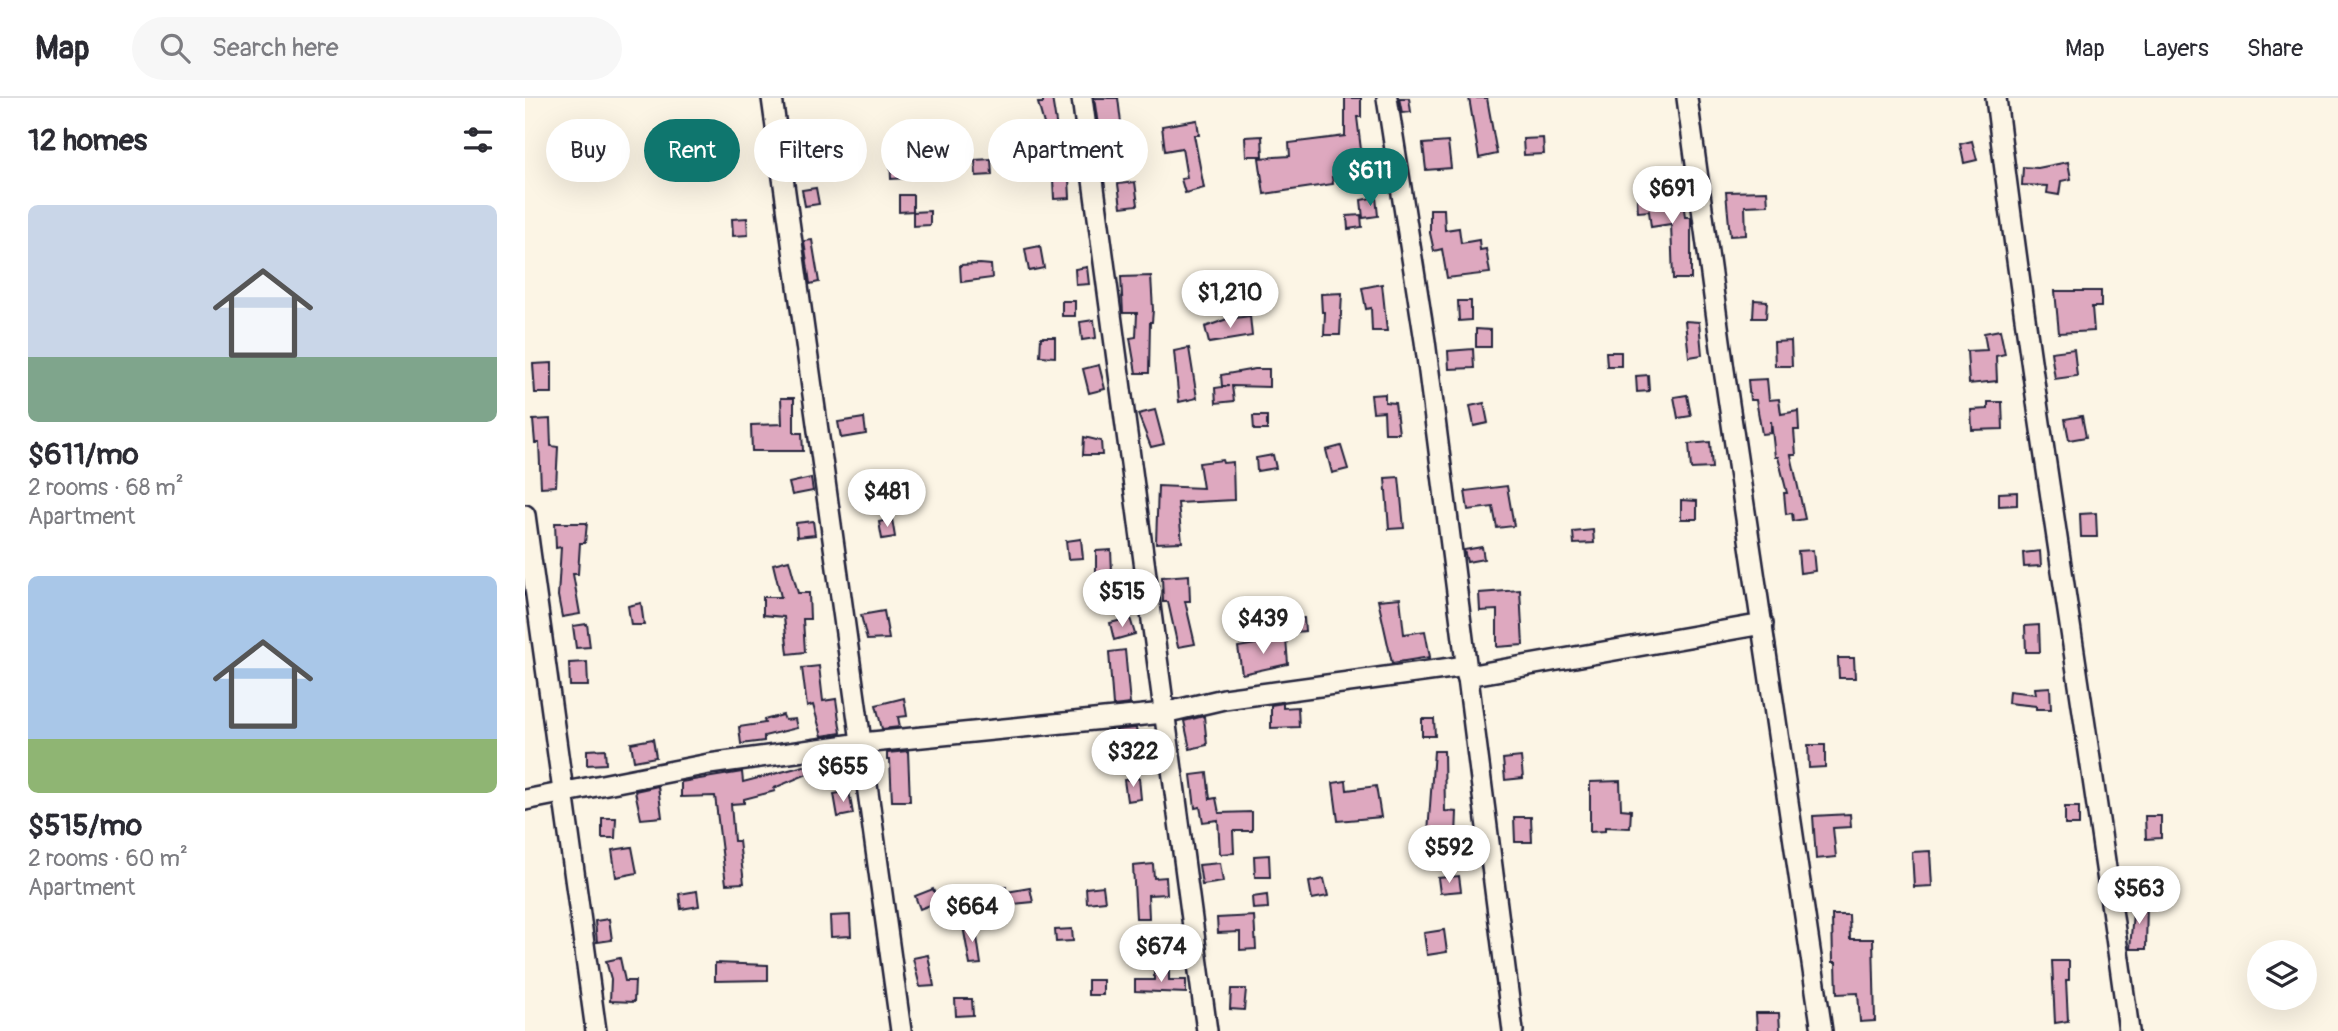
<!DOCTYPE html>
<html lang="en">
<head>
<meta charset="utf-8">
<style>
	:root { --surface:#fff; --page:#f7f7f7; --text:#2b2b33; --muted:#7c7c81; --line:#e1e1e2; --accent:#0f766e }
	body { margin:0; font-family:Pangolin,sans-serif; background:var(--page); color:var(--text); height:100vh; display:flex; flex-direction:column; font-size:26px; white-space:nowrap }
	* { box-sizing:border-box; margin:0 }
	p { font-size:23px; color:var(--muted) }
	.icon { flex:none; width:38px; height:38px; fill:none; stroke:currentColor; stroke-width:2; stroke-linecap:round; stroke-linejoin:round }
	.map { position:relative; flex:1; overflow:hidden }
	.drawer { display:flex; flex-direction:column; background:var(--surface); width:525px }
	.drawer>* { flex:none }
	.top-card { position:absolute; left:21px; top:21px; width:665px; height:63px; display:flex; gap:14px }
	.controls { position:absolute; left:1722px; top:842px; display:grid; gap:14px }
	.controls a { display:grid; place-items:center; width:70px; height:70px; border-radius:50%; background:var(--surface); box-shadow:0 7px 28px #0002; font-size:35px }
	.price { position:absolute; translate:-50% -60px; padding:0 16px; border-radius:24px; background:#fff; color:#222; font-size:23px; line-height:46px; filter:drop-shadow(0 2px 4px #0008) }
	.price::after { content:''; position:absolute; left:50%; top:42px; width:21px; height:16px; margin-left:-10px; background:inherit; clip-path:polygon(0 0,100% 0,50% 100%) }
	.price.active { background:var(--accent); color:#fff }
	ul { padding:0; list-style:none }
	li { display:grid; align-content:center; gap:14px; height:371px; padding:0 28px }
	li span { display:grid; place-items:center; height:217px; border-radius:10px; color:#555 }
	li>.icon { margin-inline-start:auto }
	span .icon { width:126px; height:126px; fill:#fffc; stroke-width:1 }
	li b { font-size:30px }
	h2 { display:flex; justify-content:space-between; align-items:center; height:84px; padding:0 28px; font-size:30px }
	.tag { padding:0 24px; border-radius:32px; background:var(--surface); box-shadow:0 7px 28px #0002; font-size:24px; line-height:63px }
	.tag.active { background:var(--accent); color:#fff }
	header { display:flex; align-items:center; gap:42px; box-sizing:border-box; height:98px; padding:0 35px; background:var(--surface); border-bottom:2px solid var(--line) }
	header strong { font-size:33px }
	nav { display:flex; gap:38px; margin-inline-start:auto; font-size:24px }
	.search { width:490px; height:63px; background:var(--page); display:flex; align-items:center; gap:18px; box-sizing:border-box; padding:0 24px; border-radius:38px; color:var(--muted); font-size:26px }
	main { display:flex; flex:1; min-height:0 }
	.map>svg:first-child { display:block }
</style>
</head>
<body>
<header>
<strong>Map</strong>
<div class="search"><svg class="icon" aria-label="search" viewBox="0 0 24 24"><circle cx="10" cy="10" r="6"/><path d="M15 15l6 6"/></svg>Search here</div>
<nav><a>Map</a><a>Layers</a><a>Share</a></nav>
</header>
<main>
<section class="drawer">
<h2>12 homes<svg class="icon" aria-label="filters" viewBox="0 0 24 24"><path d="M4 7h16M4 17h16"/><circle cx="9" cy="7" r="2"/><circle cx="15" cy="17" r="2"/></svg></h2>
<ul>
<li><span style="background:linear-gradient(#c9d6e8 70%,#7fa58c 0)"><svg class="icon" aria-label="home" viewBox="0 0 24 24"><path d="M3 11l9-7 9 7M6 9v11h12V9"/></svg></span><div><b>$611/mo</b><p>2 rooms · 68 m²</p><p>Apartment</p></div></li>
<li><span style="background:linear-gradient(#a9c7e8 75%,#8fb573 0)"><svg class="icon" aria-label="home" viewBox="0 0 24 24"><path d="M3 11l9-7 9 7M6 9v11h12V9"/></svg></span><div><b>$515/mo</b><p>2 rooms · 60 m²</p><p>Apartment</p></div></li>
</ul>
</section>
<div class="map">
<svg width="1813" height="933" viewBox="0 0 1813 933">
	<rect width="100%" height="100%" fill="#fcf5e5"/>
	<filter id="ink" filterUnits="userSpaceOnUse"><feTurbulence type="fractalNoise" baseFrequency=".0143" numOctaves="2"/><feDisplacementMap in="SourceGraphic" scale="14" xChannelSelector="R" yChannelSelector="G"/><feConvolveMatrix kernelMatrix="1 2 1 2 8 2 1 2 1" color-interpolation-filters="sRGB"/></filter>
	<g filter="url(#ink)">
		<g fill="#dea8bf" stroke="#22223b" stroke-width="2">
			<polygon points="518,0 527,0 533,37 535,75 514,76 514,56 519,55 519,26 513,5 518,5"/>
			<polygon points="569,0 593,0 596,25 573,27"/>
			<polygon points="820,0 836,0 836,19 832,19 839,76 807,79 808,86 739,96 734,60 765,58 764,45 820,38"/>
			<polygon points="874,0 884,0 886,14 877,15"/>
			<polygon points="944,0 962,0 972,56 954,60"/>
			<polygon points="672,22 674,37 669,37 679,90 660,95 656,81 662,80 657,50 640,53 637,28"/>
			<polygon points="737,38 738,58 721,58 720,39"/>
			<polygon points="1018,40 1019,56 999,57 998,41"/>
			<polygon points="1447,43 1452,62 1439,65 1435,46"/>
			<polygon points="923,44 926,70 901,72 898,46"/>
			<polygon points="365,60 381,60 382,80 366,81"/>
			<polygon points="466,61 467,77 451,78 450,62"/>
			<polygon points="1543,64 1546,81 1536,83 1534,97 1522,95 1523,88 1497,87 1498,69 1513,70"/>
			<polygon points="599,65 600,77 580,79 579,67"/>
			<polygon points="544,80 545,100 529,101 528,81"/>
			<polygon points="610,84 613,107 596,109 593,86"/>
			<polygon points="1152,88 1153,95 1157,94 1160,119 1166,119 1166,181 1148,181 1146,126 1126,129 1124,113 1113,114 1112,100 1134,98 1133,90"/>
			<polygon points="291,90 294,106 280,108 277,92"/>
			<polygon points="1242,93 1243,107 1220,108 1221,137 1205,138 1201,94"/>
			<polygon points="374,97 388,97 388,113 374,114"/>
			<polygon points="851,99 853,118 838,120 836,102"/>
			<polygon points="905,111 919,111 920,132 934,130 936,145 954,142 955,152 961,151 965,175 922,180 917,151 909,153 905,135"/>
			<polygon points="405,113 405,127 388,128 388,114"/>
			<polygon points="836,117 837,129 823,131 822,118"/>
			<polygon points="222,120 223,137 208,138 207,121"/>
			<polygon points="287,142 294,184 285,186 279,143"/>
			<polygon points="515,148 519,170 504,173 500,151"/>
			<polygon points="455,166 466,167 467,180 436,184 435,167"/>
			<polygon points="562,169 564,186 551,187 550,171"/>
			<polygon points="728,175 729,192 710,194 709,176"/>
			<polygon points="626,178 628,212 627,224 625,224 624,275 611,275 605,240 611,239 612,215 598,215 596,179"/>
			<polygon points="857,186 862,233 847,233 846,210 841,211 837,190"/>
			<polygon points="1530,193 1576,193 1576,209 1567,209 1569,233 1534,235"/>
			<polygon points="817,195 815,237 799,237 800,214 797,214 796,196"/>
			<polygon points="1229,202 1242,203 1241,220 1228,220"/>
			<rect x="537" y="203" width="13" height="15"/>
			<polygon points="933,203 946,203 946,222 934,223"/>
			<polygon points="725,218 727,238 684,245 680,229 702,221"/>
			<polygon points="569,222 571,240 557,242 555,224"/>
			<polygon points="1160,223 1174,224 1177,257 1164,259"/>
			<polygon points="951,231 966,232 966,249 951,249"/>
			<polygon points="1475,232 1480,256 1471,258 1472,283 1444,286 1442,253 1462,252 1459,235"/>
			<polygon points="516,239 530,239 530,259 515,258"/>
			<polygon points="1266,243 1267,268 1250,268 1249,244"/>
			<polygon points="664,250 672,300 654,304 649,253"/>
			<polygon points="948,251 949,270 924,271 923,253"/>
			<polygon points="1549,251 1552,278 1530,281 1526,254"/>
			<polygon points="1081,254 1096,254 1096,268 1082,268"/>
			<polygon points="27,265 27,295 10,295 8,266"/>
			<polygon points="574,267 580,291 564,295 558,271"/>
			<polygon points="730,271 744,271 744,289 707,288 709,303 691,305 690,290 704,288 697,288 696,277"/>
			<polygon points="1123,277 1124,293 1112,294 1111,278"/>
			<polygon points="1242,281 1244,302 1254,301 1256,316 1273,313 1274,332 1269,332 1271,357 1266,357 1280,421 1268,423 1267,415 1261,416 1259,395 1262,395 1253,359 1250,359 1246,323 1246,335 1237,336 1231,302 1225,302 1223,282"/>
			<polygon points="860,296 860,304 870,305 874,335 860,335 859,313 848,314 846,297"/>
			<polygon points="1162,297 1166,318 1153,320 1149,299"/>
			<polygon points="256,300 269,300 269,335 277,335 278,353 227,353 226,327 257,326"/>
			<polygon points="1463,304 1477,304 1478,331 1447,332 1446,312 1463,311"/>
			<polygon points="959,305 963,325 949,328 945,308"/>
			<polygon points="630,312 639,346 626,349 613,316"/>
			<polygon points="728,318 742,318 742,332 729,332"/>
			<polygon points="1557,318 1561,339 1544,342 1540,321"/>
			<polygon points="339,320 341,336 316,340 313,324"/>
			<polygon points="25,321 26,348 33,349 31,388 16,389 14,345 10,345 8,322"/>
			<polygon points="559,339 576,343 577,357 558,357"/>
			<polygon points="1185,344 1187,370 1166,371 1164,346"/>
			<polygon points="816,348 823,371 807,375 801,352"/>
			<polygon points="748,357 751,370 732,373 731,360"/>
			<polygon points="697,362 698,365 708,364 709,402 653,405 657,444 631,445 633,388 678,390 674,365"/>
			<polygon points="874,379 879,430 864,431 860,380"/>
			<polygon points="286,380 288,393 267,397 264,385"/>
			<polygon points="982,388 989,428 972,430 968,409 943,412 940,393"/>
			<polygon points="1492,394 1492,407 1474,408 1474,395"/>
			<polygon points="1156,402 1172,403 1172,421 1156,421"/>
			<polygon points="1571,415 1572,439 1556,439 1555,416"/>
			<polygon points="367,421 370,439 357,441 354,424"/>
			<polygon points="288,423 290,437 272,439 271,425"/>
			<polygon points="30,425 62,425 60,445 55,445 53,476 48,476 55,516 37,519 33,498 36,449 31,450"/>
			<polygon points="1068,432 1069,445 1049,446 1048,434"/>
			<polygon points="556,441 558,460 543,461 541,443"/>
			<polygon points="957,449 959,461 942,464 939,452"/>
			<polygon points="586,452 587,474 571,474 571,453"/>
			<polygon points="1288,452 1290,473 1275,475 1273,453"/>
			<polygon points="1515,453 1516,468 1499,469 1498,455"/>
			<polygon points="264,462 273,495 284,495 285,521 278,521 280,554 263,556 259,519 238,517 238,499 256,499 248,466"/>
			<polygon points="664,477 665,503 660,503 670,546 653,549 643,504 638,504 637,479"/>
			<polygon points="995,492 998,547 972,549 972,512 955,513 954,495"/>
			<polygon points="875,500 879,536 900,533 905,559 867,565 853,502"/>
			<polygon points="116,505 119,527 106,527 103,508"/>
			<polygon points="359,513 364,541 342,542 336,517"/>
			<polygon points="605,520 610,536 589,542 585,525"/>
			<polygon points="779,520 780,533 761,535 759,521"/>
			<polygon points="62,526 65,549 51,550 48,528"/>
			<polygon points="1514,527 1515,554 1501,554 1500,528"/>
			<polygon points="761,541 763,566 717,576 713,549"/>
			<polygon points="600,552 605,606 588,608 584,554"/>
			<polygon points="1313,560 1329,560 1330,580 1314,580"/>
			<polygon points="62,564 63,588 45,588 44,565"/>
			<polygon points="294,568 298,603 311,601 316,635 297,638 288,607 282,609 277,570"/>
			<polygon points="1525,589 1526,611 1511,611 1511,608 1483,605 1484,593 1511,596 1510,590"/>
			<polygon points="379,600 382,618 373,619 375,629 357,631 351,607"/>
			<polygon points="758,605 758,610 773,609 774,629 746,630 746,607"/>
			<polygon points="258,617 260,622 270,621 272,630 239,638 239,643 216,646 214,629 240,625 239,622"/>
			<polygon points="679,618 682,647 665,651 659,623"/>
			<polygon points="897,621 909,621 910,638 897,638"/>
			<polygon points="611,630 612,637 608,638 616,671 602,674 591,632"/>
			<polygon points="128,641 131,659 109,663 106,645"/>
			<polygon points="1283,647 1300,647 1300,669 1284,670"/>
			<polygon points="80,651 81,666 62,667 62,652"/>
			<polygon points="383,653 385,703 367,703 365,662 362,662 362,655"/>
			<polygon points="909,653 919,653 920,713 932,714 931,738 903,735"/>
			<polygon points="996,659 998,680 980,682 978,661"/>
			<polygon points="283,667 285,675 249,690 250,693 219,701 219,705 206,706 209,743 214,743 219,785 201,786 190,698 156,699 156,684 217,674 218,684"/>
			<polygon points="682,675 685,701 691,700 694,715 727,714 727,733 708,733 709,755 695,756 693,722 678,724 675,709 670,710 666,677"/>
			<polygon points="614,680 616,701 602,703 599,682"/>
			<polygon points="821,683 822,692 851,688 856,719 813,723 808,685"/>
			<polygon points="1095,683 1096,711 1106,712 1105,730 1080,729 1080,733 1065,734 1065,684"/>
			<polygon points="133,688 137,719 116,721 110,693"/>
			<polygon points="324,693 328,716 313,719 309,696"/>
			<rect x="1540" y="709" width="14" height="18"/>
			<polygon points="1325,716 1326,729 1308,730 1311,759 1291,761 1288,718"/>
			<polygon points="1620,718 1636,718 1636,740 1621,741"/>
			<polygon points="989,719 1006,719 1007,744 990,744"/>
			<polygon points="77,720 91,720 90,740 77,740"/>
			<polygon points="107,749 112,775 91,779 87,752"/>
			<polygon points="1405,753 1407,788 1389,789 1387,754"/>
			<polygon points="744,757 745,779 730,779 729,758"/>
			<polygon points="695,765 698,784 677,787 674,767"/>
			<polygon points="628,766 629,780 641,779 642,796 623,797 624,820 611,820 608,768"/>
			<polygon points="934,778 936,793 915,795 913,780"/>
			<polygon points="799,781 803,798 787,801 784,784"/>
			<polygon points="578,788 580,803 562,805 561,790"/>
			<polygon points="481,789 481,794 505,790 508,804 448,810 447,800 460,798 460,791"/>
			<polygon points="408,791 413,804 395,811 390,798"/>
			<polygon points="172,793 174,808 156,811 154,796"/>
			<polygon points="742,797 743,810 728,811 727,799"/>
			<polygon points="1609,802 1622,803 1621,851 1605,851"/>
			<polygon points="325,817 326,838 306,839 305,818"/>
			<polygon points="1307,817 1324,817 1325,841 1348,841 1350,923 1335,924 1333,895 1312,896 1311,864 1308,864"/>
			<polygon points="729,818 731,851 715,852 715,834 693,835 692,820"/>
			<polygon points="84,821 87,842 72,844 70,823"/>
			<polygon points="450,826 456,866 445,867 438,828"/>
			<polygon points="547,831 548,843 531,844 530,832"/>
			<polygon points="919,832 922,854 902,857 899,835"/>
			<polygon points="403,857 409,888 395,889 388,860"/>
			<polygon points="95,860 100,883 110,883 109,904 85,903 86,881 81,863"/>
			<polygon points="1527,863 1544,863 1544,882 1541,882 1543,923 1530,925"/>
			<polygon points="190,865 243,867 243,882 190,883"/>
			<polygon points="629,873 644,873 644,882 661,882 661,895 610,893 610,882 629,882"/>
			<rect x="563" y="882" width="15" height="15"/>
			<polygon points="706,891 721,891 719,912 705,911"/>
			<polygon points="430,901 447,901 448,917 431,918"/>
			<polygon points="1231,915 1254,915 1255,933 1232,933"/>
		</g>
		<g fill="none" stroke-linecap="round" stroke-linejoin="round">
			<defs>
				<g id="minor">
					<polyline points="247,0 376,933"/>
					<polyline points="557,0 682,933"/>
					<polyline points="862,0 900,243 988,933"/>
					<polyline points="1162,0 1199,272 1297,933"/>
					<path d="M1471 0C1509 312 1562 622 1604 933"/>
					<polyline points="0,417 71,933"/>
					<polyline points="942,578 1238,526"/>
					<polyline points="0,702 184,666 337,645 639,615 699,601 941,568"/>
				</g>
			</defs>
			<use href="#minor" stroke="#22223b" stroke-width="24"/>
			<use href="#minor" stroke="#fcf5e5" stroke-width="19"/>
		</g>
	</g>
</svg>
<div class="controls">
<a><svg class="icon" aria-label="layers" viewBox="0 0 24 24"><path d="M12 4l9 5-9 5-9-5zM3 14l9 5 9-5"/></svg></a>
</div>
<b class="price active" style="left:845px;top:110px">$611</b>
<b class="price" style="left:1147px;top:128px">$691</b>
<b class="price" style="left:705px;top:232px">$1,210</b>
<b class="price" style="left:362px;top:431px">$481</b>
<b class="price" style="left:597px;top:531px">$515</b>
<b class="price" style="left:738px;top:558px">$439</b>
<b class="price" style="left:608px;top:691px">$322</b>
<b class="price" style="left:318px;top:706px">$655</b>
<b class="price" style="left:924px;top:787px">$592</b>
<b class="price" style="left:1614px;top:828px">$563</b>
<b class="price" style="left:447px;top:846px">$664</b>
<b class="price" style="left:636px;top:886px">$674</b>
<div class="top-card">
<a class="tag">Buy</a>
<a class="tag active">Rent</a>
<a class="tag">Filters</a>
<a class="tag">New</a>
<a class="tag">Apartment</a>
</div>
</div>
</main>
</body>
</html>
